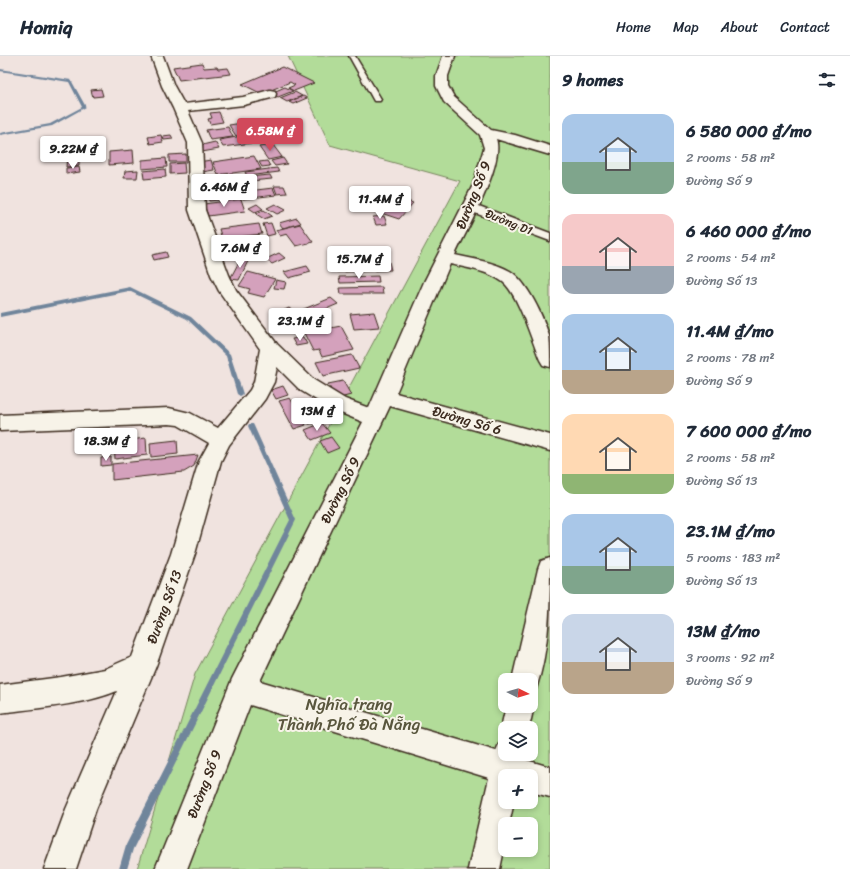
<!DOCTYPE html>
<html lang="en">
<head>
<meta charset="utf-8">
<style>
	:root { --surface:#fff; --page:#f6f6f7; --text:#1f2937; --muted:#747a83; --line:#e0e1e3; --accent:#d1495b }
	body { margin:0; font-family:Sriracha,sans-serif; background:var(--page); color:var(--text); height:100vh; display:flex; flex-direction:column; font-size:15px; white-space:nowrap }
	* { box-sizing:border-box; margin:0 }
	p { font-size:13px; color:var(--muted) }
	.icon { flex:none; width:22px; height:22px; fill:none; stroke:currentColor; stroke-width:2; stroke-linecap:round; stroke-linejoin:round }
	.map { position:relative; flex:1; overflow:hidden }
	.side { display:flex; flex-direction:column; background:var(--surface); width:300px }
	.side>* { flex:none }
	.needle { width:26px; rotate:95deg }
	.buttons { position:absolute; left:498px; top:617px; display:grid; gap:8px }
	.buttons a { display:grid; place-items:center; width:40px; height:40px; border-radius:8px; background:var(--surface); box-shadow:0 2px 6px #0003; font-size:20px }
	.price { position:absolute; translate:-50% -34px; padding:0 9px; border-radius:4px; background:#fff; color:#222; font-size:13px; line-height:26px; filter:drop-shadow(0 1px 2px #0008) }
	.price::after { content:''; position:absolute; left:50%; top:24px; width:12px; height:9px; margin-left:-6px; background:inherit; clip-path:polygon(0 0,100% 0,50% 100%) }
	.price.active { background:var(--accent); color:#fff }
	ul { padding:0; list-style:none }
	li { display:flex; align-items:center; gap:12px; height:100px; padding:0 12px }
	li span { display:grid; place-items:center; flex:none; width:112px; height:80px; border-radius:12px; color:#555 }
	li>.icon { margin-inline-start:auto }
	span .icon { width:48px; height:48px; fill:#fffc; stroke-width:1 }
	li b { font-size:17px }
	h2 { display:flex; justify-content:space-between; align-items:center; height:48px; padding:0 12px; font-size:17px }
	header { display:flex; align-items:center; gap:24px; box-sizing:border-box; height:56px; padding:0 20px; background:var(--surface); border-bottom:1px solid var(--line) }
	header strong { font-size:19px }
	nav { display:flex; gap:22px; margin-inline-start:auto; font-size:14px }
	main { display:flex; flex:1; min-height:0 }
	.map>svg:first-child { display:block }
</style>
</head>
<body>
<header>
<strong>Homiq</strong>
<nav><a>Home</a><a>Map</a><a>About</a><a>Contact</a></nav>
</header>
<main>
<div class="map">
<svg width="550" height="813" viewBox="0 0 550 813">
	<rect width="100%" height="100%" fill="#f0e3df"/>
	<filter id="ink" filterUnits="userSpaceOnUse"><feTurbulence type="fractalNoise" baseFrequency=".025" numOctaves="2"/><feDisplacementMap in="SourceGraphic" scale="8" xChannelSelector="R" yChannelSelector="G"/><feConvolveMatrix kernelMatrix="1 2 1 2 8 2 1 2 1" color-interpolation-filters="sRGB"/></filter>
	<g filter="url(#ink)">
		<path fill="#b2dc99" stroke="#76835c" fill-rule="evenodd" d="M288 0H550V813H137L195 618 460 125 330 89ZM505 624H531V650H505ZM505 672H531V698H505ZM505 720H531V746H505ZM505 768H531V794H505Z"/>
		<g fill="none" stroke-linecap="round" stroke-linejoin="round">
			<g fill="#70859b" fill-rule="evenodd">
				<polygon points="0,13 71,24 86,51 52,70 0,79 0,77 50,68 82,51 69,26 0,15"/>
				<polygon points="130,231 191,261 230,298 243,338 242,339 240,340 237,338 226,300 187,263 129,235 0,261 0,257"/>
				<polygon points="249,368 253,368 254,370 296,464 133,793 127,813 119,813 126,789 290,464 248,370"/>
			</g>
		</g>
		<g fill="#d4a1bc" stroke="#3b2a1e">
			<polygon points="202,7 204,12 217,11 218,13 228,12 231,18 179,24 173,11"/>
			<polygon points="282,11 314,27 294,35 288,32 295,29 290,26 262,38 242,28"/>
			<polygon points="285,31 293,35 278,41 271,37"/>
			<polygon points="101,33 103,40 93,41 91,34"/>
			<polygon points="295,36 302,40 287,46 280,42"/>
			<polygon points="303,40 307,42 293,48 289,46"/>
			<polygon points="219,56 223,66 210,68 208,63 212,62 210,57"/>
			<polygon points="249,66 255,77 236,80 229,69"/>
			<polygon points="228,71 233,81 210,84 206,74"/>
			<polygon points="254,78 259,86 223,91 219,84"/>
			<polygon points="161,79 163,86 150,88 148,81"/>
			<polygon points="171,79 173,83 164,84 163,80"/>
			<polygon points="215,86 219,93 202,96 198,90"/>
			<polygon points="273,89 282,101 268,104 259,91"/>
			<polygon points="133,94 134,107 109,109 109,96"/>
			<polygon points="79,98 79,110 66,111 67,99"/>
			<polygon points="186,98 186,106 169,106 169,99"/>
			<polygon points="254,100 261,113 218,119 213,106"/>
			<polygon points="166,102 167,111 142,113 142,104"/>
			<polygon points="283,102 287,108 275,110 271,105"/>
			<polygon points="211,104 214,114 202,116 198,106"/>
			<polygon points="267,105 270,110 262,111 259,106"/>
			<polygon points="184,107 185,117 170,118 170,108"/>
			<polygon points="79,111 80,116 66,118 66,112"/>
			<polygon points="277,112 279,116 247,120 245,116"/>
			<polygon points="165,113 166,121 144,123 143,115"/>
			<polygon points="138,114 137,122 124,122 125,115"/>
			<polygon points="270,119 272,123 240,126 238,122"/>
			<rect x="224" y="125" width="9" height="5"/>
			<polygon points="274,130 284,130 287,137 277,138"/>
			<polygon points="273,132 276,139 243,143 240,136"/>
			<polygon points="236,134 238,142 209,145 207,137"/>
			<polygon points="382,137 413,147 399,163 375,155 381,150 372,147"/>
			<polygon points="241,143 245,155 208,160 204,148"/>
			<polygon points="257,148 263,153 255,156 249,152"/>
			<polygon points="275,148 286,154 277,158 267,152"/>
			<polygon points="264,154 272,160 264,163 256,158"/>
			<polygon points="384,160 387,168 376,169 373,161"/>
			<polygon points="297,162 301,167 283,172 279,167"/>
			<polygon points="271,167 275,178 267,180 263,168"/>
			<polygon points="259,168 262,178 222,183 219,173"/>
			<polygon points="300,168 313,186 296,190 287,178 280,180 276,174"/>
			<polygon points="166,196 168,201 154,204 152,199"/>
			<polygon points="279,197 285,202 272,208 266,203"/>
			<polygon points="241,202 249,203 239,224 230,223"/>
			<polygon points="381,204 381,207 389,206 391,214 337,216 336,210 349,209 348,205"/>
			<polygon points="307,210 311,216 289,222 284,216"/>
			<polygon points="248,216 275,223 264,241 248,237 250,233 239,230"/>
			<polygon points="378,220 379,226 340,227 339,221"/>
			<polygon points="276,224 286,226 284,233 274,232"/>
			<polygon points="382,231 383,238 341,238 340,232"/>
			<polygon points="331,242 338,248 296,266 289,259"/>
			<polygon points="289,252 293,255 282,261 278,257"/>
			<polygon points="374,256 379,271 354,273 350,258"/>
			<polygon points="292,265 296,268 289,272 285,270"/>
			<polygon points="341,270 354,294 322,301 319,294 313,295 304,277"/>
			<polygon points="303,281 307,288 296,290 292,283"/>
			<polygon points="352,299 359,312 323,320 316,306"/>
			<polygon points="343,325 351,339 336,343 328,328"/>
			<polygon points="283,330 288,339 276,343 271,334"/>
			<polygon points="290,342 306,369 294,373 279,345"/>
			<polygon points="312,345 323,365 309,368 298,349"/>
			<polygon points="322,367 330,377 312,384 305,374"/>
			<polygon points="129,376 129,384 146,382 147,399 115,403 114,386 121,385 121,377"/>
			<polygon points="331,381 339,392 327,397 320,385"/>
			<polygon points="177,384 178,398 151,401 150,387"/>
			<polygon points="198,399 194,410 184,416 112,424 112,408"/>
			<polygon points="111,401 111,409 101,410 101,402"/>
		</g>
		<g fill="none" stroke-linecap="round" stroke-linejoin="round">
			<defs>
				<polygon id="service" points="349,0 355,0 381,43 380,45 374,45"/>
				<polygon id="pedestrian" points="471,147 550,177 550,185 467,154 465,151 467,148"/>
				<g id="minor">
					<path d="M151 0H163L174 30 184 48 243 41 270 34 275 35 276 38 275 41 244 49 188 55 202 87 205 154 229 219 236 234 277 288 314 324 345 343 369 352 424 226 473 129 484 92 480 79 444 46 436 30V20L443 0H455L448 20V30L454 41 491 74 515 79 550 90V99L496 83C505 108 466 175 455 199 473 203 494 206 510 215 527 225 544 262 549 280 550 289 550 301 550 311L543 309 540 304C532 285 518 238 503 226 488 215 468 212 450 208L396 337 550 379V395L390 350 260 625 496 695 499 688 505 685V698H524L523 703 550 711V741L531 736V720H505V746H514L509 768H505V789L500 813H468L489 722 250 649 187 813H155L232 623 363 366 331 353 300 334 277 311 274 326 265 343 229 389 221 405 195 498 156 610 96 753 76 813H44L66 753 117 635C84 649 37 652 0 657V629L61 621 105 613 132 601 171 498 199 405 209 387 178 369 169 368 0 375V359L169 352 190 357 218 372 250 334 254 326 260 293 219 235 211 219 189 154 188 87 173 52 162 30Z"/>
					<path d="M550 502C550 546 550 592 536 633L531 635V624H512L538 513 541 505Z"/>
					<polygon points="531,643 534,650 529,672 505,672 505,682 501,672 506,650 531,650"/>
				</g>
			</defs>
			<use href="#service" stroke="#3b2a1e" stroke-width="3"/>
			<use href="#pedestrian" stroke="#3b2a1e" stroke-width="3"/>
			<use href="#minor" stroke="#3b2a1e" stroke-width="3"/>
			<use href="#service" fill="#f7f3e8" fill-rule="evenodd"/>
			<use href="#pedestrian" fill="#f7f3e8" fill-rule="evenodd"/>
			<use href="#minor" fill="#f7f3e8" fill-rule="evenodd"/>
		</g>
	</g>
	<g text-anchor="middle" stroke-width="4" stroke-linejoin="round" paint-order="stroke">
		<g font-size="12" fill="#3b2a1e" stroke="#f7f3e8">
			<text transform="translate(509 166) rotate(22)" y="4">Đường D1</text>
		</g>
		<g font-size="14" fill="#3b2a1e" stroke="#f7f3e8">
			<text transform="translate(473 139) rotate(-68)" y="5">Đường Số 9</text>
			<text transform="translate(467 364) rotate(16)" y="5">Đường Số 6</text>
			<text transform="translate(340 434) rotate(-64)" y="5">Đường Số 9</text>
			<text transform="translate(164 551) rotate(-70)" y="5">Đường Số 13</text>
			<text transform="translate(204 728) rotate(-69)" y="5">Đường Số 9</text>
		</g>
		<g font-size="17" fill="#59563d" stroke="#f7f3e8">
			<text x="349" y="654">Nghĩa trang<tspan x="349" dy="20">Thành Phố Đà Nẵng</tspan></text>
		</g>
	</g>
</svg>
<div class="buttons">
<a><svg class="needle" viewBox="-14 -14 28 28"><path d="M0-13l5 13h-10z" fill="#e53935"/><path d="M0 13l5-13h-10z" fill="#747a83"/></svg></a>
<a><svg class="icon" aria-label="layers" viewBox="0 0 24 24"><path d="M12 4l9 5-9 5-9-5zM3 14l9 5 9-5"/></svg></a>
<a>+</a>
<a>−</a>
</div>
<b class="price active" style="left:270px;top:96px">6.58M ₫</b>
<b class="price" style="left:73px;top:114px">9.22M ₫</b>
<b class="price" style="left:224px;top:152px">6.46M ₫</b>
<b class="price" style="left:380px;top:164px">11.4M ₫</b>
<b class="price" style="left:240px;top:213px">7.6M ₫</b>
<b class="price" style="left:359px;top:224px">15.7M ₫</b>
<b class="price" style="left:300px;top:286px">23.1M ₫</b>
<b class="price" style="left:317px;top:376px">13M ₫</b>
<b class="price" style="left:106px;top:406px">18.3M ₫</b>
</div>
<section class="side">
<h2>9 homes<svg class="icon" aria-label="filters" viewBox="0 0 24 24"><path d="M4 7h16M4 17h16"/><circle cx="9" cy="7" r="2"/><circle cx="15" cy="17" r="2"/></svg></h2>
<ul>
<li><span style="background:linear-gradient(#a9c7e8 60%,#7fa58c 0)"><svg class="icon" aria-label="home" viewBox="0 0 24 24"><path d="M3 11l9-7 9 7M6 9v11h12V9"/></svg></span><div><b>6 580 000 ₫/mo</b><p>2 rooms · 58 m²</p><p>Đường Số 9</p></div></li>
<li><span style="background:linear-gradient(#f6c9c9 65%,#9aa5b1 0)"><svg class="icon" aria-label="home" viewBox="0 0 24 24"><path d="M3 11l9-7 9 7M6 9v11h12V9"/></svg></span><div><b>6 460 000 ₫/mo</b><p>2 rooms · 54 m²</p><p>Đường Số 13</p></div></li>
<li><span style="background:linear-gradient(#a9c7e8 70%,#b9a48a 0)"><svg class="icon" aria-label="home" viewBox="0 0 24 24"><path d="M3 11l9-7 9 7M6 9v11h12V9"/></svg></span><div><b>11.4M ₫/mo</b><p>2 rooms · 78 m²</p><p>Đường Số 9</p></div></li>
<li><span style="background:linear-gradient(#ffd9b3 75%,#8fb573 0)"><svg class="icon" aria-label="home" viewBox="0 0 24 24"><path d="M3 11l9-7 9 7M6 9v11h12V9"/></svg></span><div><b>7 600 000 ₫/mo</b><p>2 rooms · 58 m²</p><p>Đường Số 13</p></div></li>
<li><span style="background:linear-gradient(#a9c7e8 65%,#7fa58c 0)"><svg class="icon" aria-label="home" viewBox="0 0 24 24"><path d="M3 11l9-7 9 7M6 9v11h12V9"/></svg></span><div><b>23.1M ₫/mo</b><p>5 rooms · 183 m²</p><p>Đường Số 13</p></div></li>
<li><span style="background:linear-gradient(#c9d6e8 60%,#b9a48a 0)"><svg class="icon" aria-label="home" viewBox="0 0 24 24"><path d="M3 11l9-7 9 7M6 9v11h12V9"/></svg></span><div><b>13M ₫/mo</b><p>3 rooms · 92 m²</p><p>Đường Số 9</p></div></li>
</ul>
</section>
</main>
</body>
</html>
